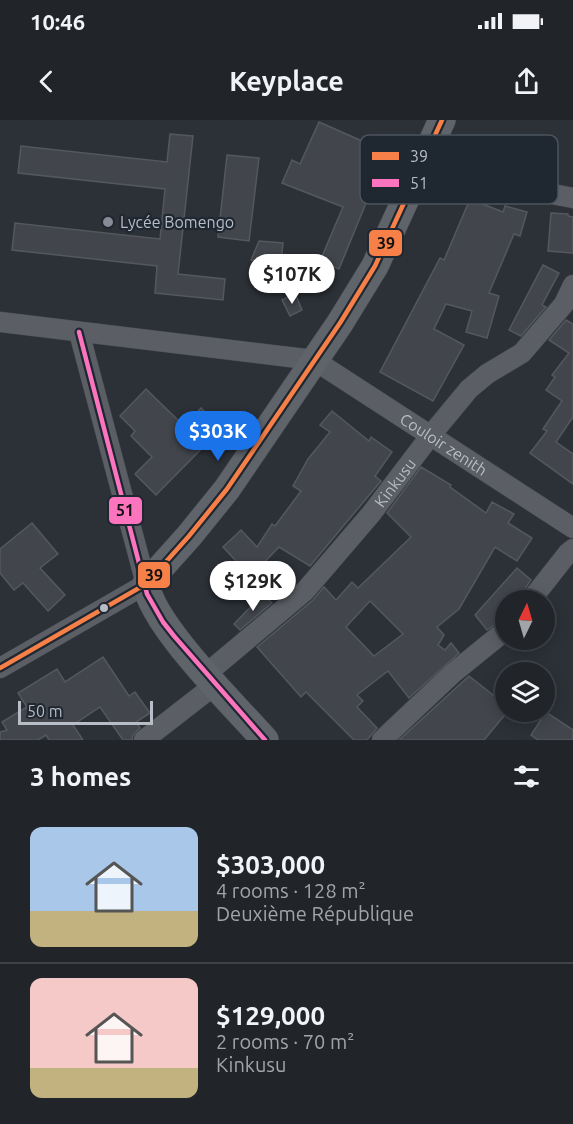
<!DOCTYPE html>
<html lang="en">
<head>
<meta charset="utf-8">
<style>
	:root { --surface:#212529; --page:#2d3135; --text:#f1f3f6; --muted:#a2a5a8; --line:#3e4246; --accent:#1a73e8 }
	body { margin:0; font-family:Ubuntu,sans-serif; background:var(--page); color:var(--text); height:100vh; display:flex; flex-direction:column; font-size:22px; white-space:nowrap }
	* { box-sizing:border-box; margin:0 }
	p { font-size:20px; color:var(--muted) }
	.icon { flex:none; width:33px; height:33px; fill:none; stroke:currentColor; stroke-width:2; stroke-linecap:round; stroke-linejoin:round }
	.map { position:relative; height:620px; overflow:hidden }
	.details { display:flex; flex-direction:column; background:var(--surface); flex:1 }
	.details>* { flex:none }
	.needle { width:39px; rotate:5deg }
	.controls { position:absolute; left:495px; top:470px; display:grid; gap:12px }
	.controls a { display:grid; place-items:center; width:60px; height:60px; border-radius:50%; background:var(--surface); box-shadow:0 3px 15px #0003,0 0 0 2px var(--line); font-size:30px }
	.scale { position:absolute; left:18px; bottom:15px; width:135px; box-sizing:border-box; padding-left:6px; border:3px solid #b6bdc7; border-top:0; font-size:16px; line-height:21px; white-space:nowrap; color:#b6bdc7; -webkit-text-stroke:4px #1f2731; paint-order:stroke }
	.price { position:absolute; translate:-50% -51px; padding:0 14px; border-radius:21px; background:#fff; color:#222; font-size:20px; line-height:39px; filter:drop-shadow(0 2px 3px #0008) }
	.price::after { content:''; position:absolute; left:50%; top:36px; width:18px; height:14px; margin-left:-9px; background:inherit; clip-path:polygon(0 0,100% 0,50% 100%) }
	.price.current { background:var(--accent); color:#fff }
	ul { padding:0; list-style:none }
	li { display:flex; align-items:center; gap:18px; height:150px; padding:0 30px }
	li+li { border-top:2px solid var(--line) }
	li span { display:grid; place-items:center; flex:none; width:168px; height:120px; border-radius:12px; color:#555 }
	li>.icon { margin-inline-start:auto }
	span .icon { width:72px; height:72px; fill:#fffc; stroke-width:1 }
	li b { font-size:26px }
	h2 { display:flex; justify-content:space-between; align-items:center; height:72px; padding:0 30px; font-size:26px }
	.status { display:flex; justify-content:space-between; align-items:center; height:42px; padding:0 30px; background:var(--surface); direction:ltr }
	.status svg { height:16px; fill:currentColor }
	header { display:flex; justify-content:space-between; align-items:center; height:78px; padding:0 30px; background:var(--surface); font-size:27px; font-weight:700 }
	.map>svg:first-child { display:block }
</style>
</head>
<body>
<div class="status"><b>10:46</b><svg viewBox="0 0 49 12"><path d="M0 12V9h3v3zM5 12V6h3v6zM10 12V3h3v9zM15 12V0h3v12zM26 1h20v11H26zM47 4h2v5h-2z"/></svg></div>
<header><svg class="icon" aria-label="back" viewBox="0 0 24 24"><path d="M15 5l-7 7 7 7"/></svg>Keyplace<svg class="icon" aria-label="share" viewBox="0 0 24 24"><path d="M12 15V3M7 8l5-5 5 5M5 13v7h14v-7"/></svg></header>
<div class="map">
<svg width="573" height="620" viewBox="0 0 573 620">
	<rect width="100%" height="100%" fill="#2c3137"/>
	<g fill="#42464c" stroke="#53585f" stroke-width="1.5" fill-rule="evenodd">
		<polygon points="319,2 387,32 339,149 320,141 343,87 282,63 292,40 300,44"/>
		<polygon points="170,14 193,16 178,154 225,159 223,180 155,173 157,146 12,130 15,103 160,119 165,69 18,53 21,26 167,42"/>
		<polygon points="227,35 259,38 249,121 218,117"/>
		<polygon points="470,79 503,92 505,86 527,92 520,116 514,114 489,173 499,176 487,218 466,212 472,191 446,184 434,209 464,225 433,281 380,252 440,138 444,140"/>
		<polygon points="551,93 568,94 568,96 573,97 573,133 548,131"/>
		<polygon points="259,121 283,123 281,143 251,140"/>
		<polygon points="543,145 559,153 542,185 546,187 521,216 509,210"/>
		<polygon points="295,173 302,190 290,196 282,180"/>
		<polygon points="566,200 573,204 573,297 556,322 573,334 573,364 530,333 547,311 543,309 562,281 546,270 555,257 552,255 569,233 549,220"/>
		<polygon points="146,269 184,306 201,288 222,308 156,375 135,354 152,337 131,316 135,311 120,296"/>
		<polygon points="332,291 369,321 371,317 392,332 375,356 381,361 310,446 279,427 256,451 253,448 225,470 216,459 237,442 223,427 241,410 257,427 272,404 275,406 301,371 293,366 308,339 330,312 320,305"/>
		<path d="M421 347 451 365 450 367 486 393 492 382 514 394 508 403 532 418 517 441 495 427 459 489 437 507 444 515 438 525 445 530 451 523 459 533 409 578 388 551 357 575 363 581 357 587 377 608 367 620H354L306 572 301 577 257 527 313 480 324 467 336 480 352 462 358 468 411 417 387 393ZM370 481 403 514 374 536 346 507Z"/>
		<polygon points="32,403 58,434 40,448 65,475 48,491 23,463 14,470 0,453 0,429"/>
		<polygon points="517,448 531,460 522,473 519,480 506,480 506,497 487,510 475,495"/>
		<polygon points="263,474 272,483 240,510 234,504"/>
		<polygon points="103,537 129,576 135,572 150,593 136,602 140,608 133,615 132,620 123,620 100,587 73,605 83,620 49,620 46,615 38,620 0,620 0,612 7,610 2,602 27,587 18,573 57,549 65,562"/>
		<polygon points="469,556 506,585 506,591 508,591 484,620 399,620"/>
		<polygon points="546,592 573,610 573,620 538,620 531,615"/>
	</g>
	<g fill="none" stroke-linecap="round" stroke-linejoin="round">
		<defs>
			<g id="street">
				<polyline points="421,49 573,78"/>
				<path id="s1" d="M0 202 314 240 573 408"/>
				<polyline points="531,480 568,433 573,429"/>
				<polyline points="0,548 146,464 79,212"/>
				<path id="s2" d="M206 554 305 471 371 394 431 315 469 269 487 254 522 233 564 184 573 165"/>
				<polyline points="144,620 216,564"/>
				<polyline points="382,620 453,553 506,510"/>
			</g>
			<path id="secondary" d="M265 620C235 586 152 505 146 464L189 416 227 369 340 203 375 146 442 0"/>
		</defs>
		<use href="#street" stroke="#4a4d52" stroke-width="21"/>
		<use href="#secondary" stroke="#4a4d52" stroke-width="28"/>
		<use href="#street" stroke="#5b5f65" stroke-width="20"/>
		<use href="#secondary" stroke="#5f636a" stroke-width="27"/>
		<defs>
			<polyline id="bus-1" points="0,548 146,464 189,416 227,369 340,203 375,146 442,0"/>
			<polyline id="bus-2" points="79,212 147,474 163,502 174,516 265,620"/>
		</defs>
		<use href="#bus-1" stroke="#1f2731" stroke-width="9"/>
		<use href="#bus-2" stroke="#1f2731" stroke-width="9"/>
		<use href="#bus-1" stroke="#f78048" stroke-width="4.5"/>
		<use href="#bus-2" stroke="#fc73be" stroke-width="4.5"/>
	</g>
	<circle fill="#868c95" stroke="#1f2731" stroke-width="2" cx="108" cy="102" r="6"/>
	<circle fill="#b6bdc7" stroke="#1f2731" stroke-width="2" cx="104" cy="488" r="5"/>
	<g text-anchor="middle" stroke-width="4.5" stroke-linejoin="round" paint-order="stroke">
		<g font-size="16" fill="#b6bdc7" stroke="#1f2731" text-anchor="start">
			<text x="120" y="108">Lycée Bomengo</text>
		</g>
		<g font-size="16" fill="#b6bdc7" stroke="#1f2731">
			<text dy="6" stroke="none"><textPath href="#s1" startOffset="471">Couloir zenith</textPath></text>
			<text dy="6" stroke="none"><textPath href="#s2" startOffset="270">Kinkusu</textPath></text>
		</g>
	</g>
	<rect x="360" y="15" width="198" height="69" rx="9" fill="#1f2731" stroke="#4c545e" stroke-width="1.5"/>
	<rect x="372" y="32" width="27" height="8" fill="#f78048"/>
	<rect x="372" y="59" width="27" height="8" fill="#fc73be"/>
	<g font-size="16" fill="#b6bdc7">
		<text x="410" y="42">39</text>
		<text x="410" y="69">51</text>
	</g>
	<g stroke="#1f2731" stroke-width="2">
		<rect x="368" y="109" width="35" height="28" rx="6" fill="#f78048"/>
		<rect x="108" y="376" width="35" height="29" rx="6" fill="#fc73be"/>
		<rect x="137" y="441" width="34" height="28" rx="6" fill="#f78048"/>
	</g>
	<g font-size="16" text-anchor="middle" font-weight="bold" fill="#111">
		<text x="386" y="129">39</text>
		<text x="125" y="396">51</text>
		<text x="154" y="461">39</text>
	</g>
</svg>
<div class="controls">
<a><svg class="needle" viewBox="-14 -14 28 28"><path d="M0-13l5 13h-10z" fill="#e53935"/><path d="M0 13l5-13h-10z" fill="#a2a5a8"/></svg></a>
<a><svg class="icon" aria-label="layers" viewBox="0 0 24 24"><path d="M12 4l9 5-9 5-9-5zM3 14l9 5 9-5"/></svg></a>
</div>
<div class="scale">50 m</div>
<b class="price" style="left:292px;top:185px">$107K</b>
<b class="price current" style="left:218px;top:342px">$303K</b>
<b class="price" style="left:253px;top:492px">$129K</b>
</div>
<section class="details">
<h2>3 homes<svg class="icon" aria-label="filters" viewBox="0 0 24 24"><path d="M4 7h16M4 17h16"/><circle cx="9" cy="7" r="2"/><circle cx="15" cy="17" r="2"/></svg></h2>
<ul>
<li><span style="background:linear-gradient(#a9c7e8 70%,#c2b280 0)"><svg class="icon" aria-label="home" viewBox="0 0 24 24"><path d="M3 11l9-7 9 7M6 9v11h12V9"/></svg></span><div><b>$303,000</b><p>4 rooms · 128 m²</p><p>Deuxième République</p></div></li>
<li><span style="background:linear-gradient(#f6c9c9 75%,#c2b280 0)"><svg class="icon" aria-label="home" viewBox="0 0 24 24"><path d="M3 11l9-7 9 7M6 9v11h12V9"/></svg></span><div><b>$129,000</b><p>2 rooms · 70 m²</p><p>Kinkusu</p></div></li>
</ul>
</section>
</body>
</html>
